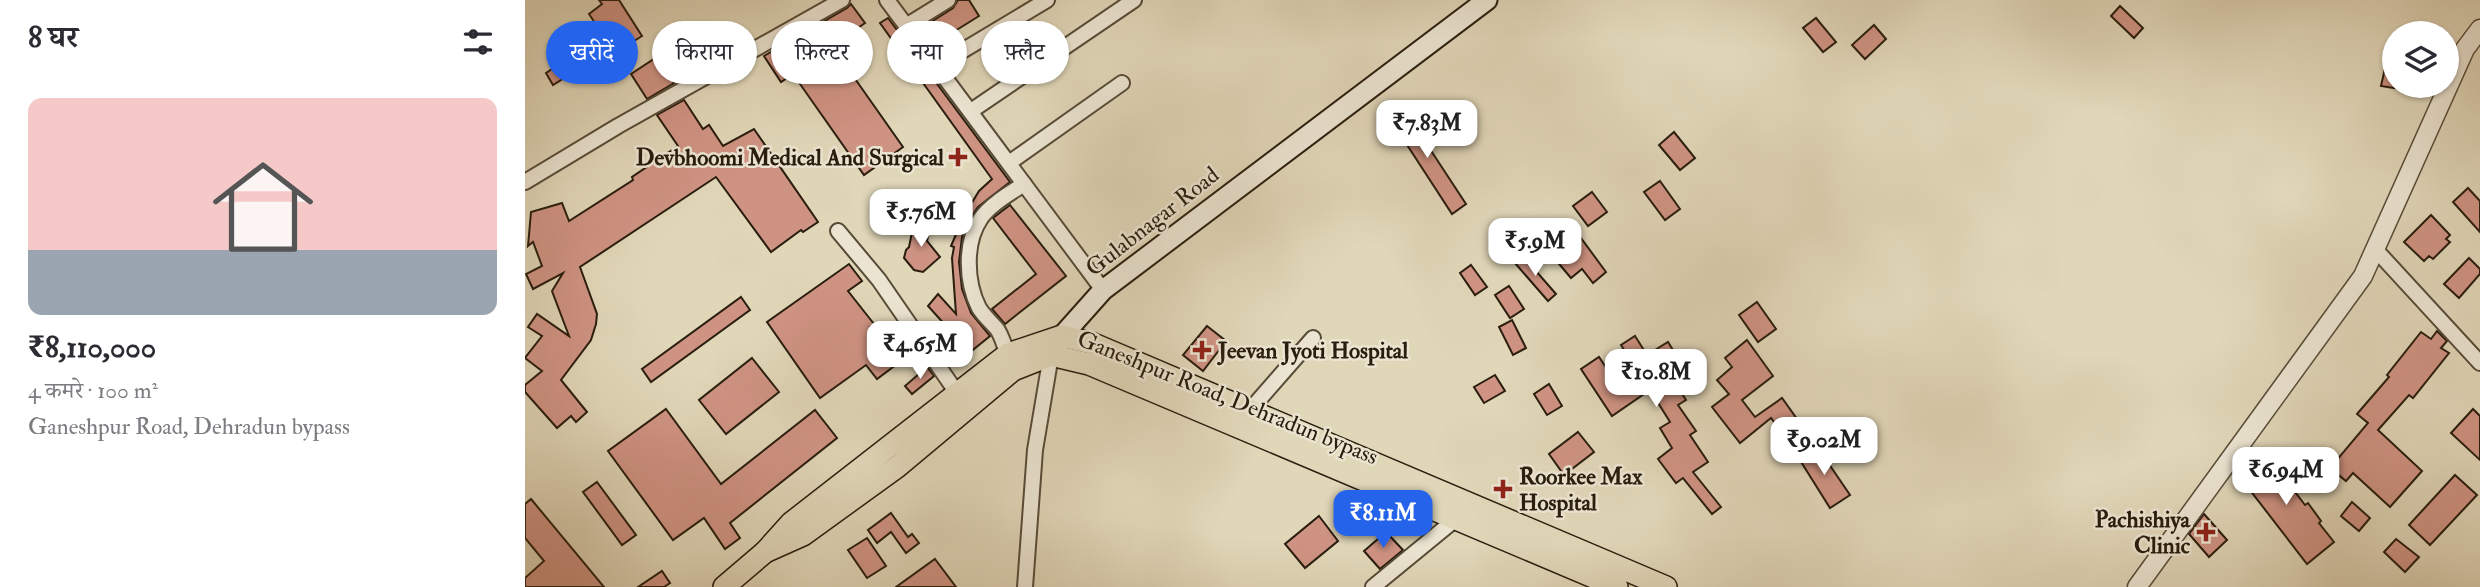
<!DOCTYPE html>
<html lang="hi">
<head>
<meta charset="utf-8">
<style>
	:root { --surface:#fff; --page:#f7f7f7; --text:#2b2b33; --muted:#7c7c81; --accent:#2563eb }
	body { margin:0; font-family:"IM FELL Double Pica","Noto Serif Devanagari",serif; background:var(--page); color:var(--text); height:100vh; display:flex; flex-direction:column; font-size:26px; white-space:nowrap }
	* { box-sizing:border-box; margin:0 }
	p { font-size:23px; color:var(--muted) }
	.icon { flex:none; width:38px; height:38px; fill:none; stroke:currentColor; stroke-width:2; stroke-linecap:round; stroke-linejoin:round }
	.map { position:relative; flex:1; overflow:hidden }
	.side { display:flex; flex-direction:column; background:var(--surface); width:525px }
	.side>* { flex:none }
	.guide { position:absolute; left:21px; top:21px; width:665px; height:63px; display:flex; gap:14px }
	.controls { position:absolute; left:1857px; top:21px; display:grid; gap:14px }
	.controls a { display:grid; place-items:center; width:77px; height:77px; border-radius:50%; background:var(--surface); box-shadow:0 2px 5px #0004; font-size:35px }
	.price { position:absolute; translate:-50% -60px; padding:0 16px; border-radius:14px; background:#fff; color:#222; font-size:23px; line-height:46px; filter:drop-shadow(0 2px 4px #0008) }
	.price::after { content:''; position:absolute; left:50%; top:42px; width:21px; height:16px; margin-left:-10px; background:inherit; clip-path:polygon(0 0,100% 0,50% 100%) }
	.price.current { background:var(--accent); color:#fff }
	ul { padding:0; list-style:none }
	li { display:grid; align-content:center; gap:14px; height:371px; padding:0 28px }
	li span { display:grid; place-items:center; height:217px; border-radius:14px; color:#555 }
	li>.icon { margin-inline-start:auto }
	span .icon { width:126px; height:126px; fill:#fffc; stroke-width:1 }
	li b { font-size:30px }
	h2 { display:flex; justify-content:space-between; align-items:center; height:84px; padding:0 28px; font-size:30px }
	.chip { padding:0 24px; border-radius:32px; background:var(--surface); box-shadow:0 2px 5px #0004; font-size:24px; line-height:63px }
	.chip.current { background:var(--accent); color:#fff }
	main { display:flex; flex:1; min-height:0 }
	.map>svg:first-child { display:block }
</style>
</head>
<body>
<main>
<section class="side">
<h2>8 घर<svg class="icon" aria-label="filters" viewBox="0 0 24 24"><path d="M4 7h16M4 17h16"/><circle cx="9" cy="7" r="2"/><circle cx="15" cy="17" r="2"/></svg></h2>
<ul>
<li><span style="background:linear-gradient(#f6c9c9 70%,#9aa5b1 0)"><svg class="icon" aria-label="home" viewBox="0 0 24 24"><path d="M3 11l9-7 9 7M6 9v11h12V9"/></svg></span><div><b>₹8,110,000</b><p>4 कमरे · 100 m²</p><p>Ganeshpur Road, Dehradun bypass</p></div></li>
</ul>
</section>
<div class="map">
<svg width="1955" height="587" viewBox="0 0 1955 587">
	<rect width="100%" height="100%" fill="#e0d6b8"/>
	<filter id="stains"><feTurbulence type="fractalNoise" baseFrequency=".00286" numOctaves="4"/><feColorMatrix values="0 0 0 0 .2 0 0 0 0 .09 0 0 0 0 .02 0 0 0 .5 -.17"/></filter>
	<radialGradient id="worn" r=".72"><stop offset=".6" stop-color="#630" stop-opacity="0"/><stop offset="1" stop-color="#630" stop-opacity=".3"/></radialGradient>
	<g fill="#cf9383" stroke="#291d0d" stroke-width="2">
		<polygon points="74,0 94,0 117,36 90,53 64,14 77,4"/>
		<polygon points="433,0 444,0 454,16 414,41 403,24 428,8"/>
		<polygon points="326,4 340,23 307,46 378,147 339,175 268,74 256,82 239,56 322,8"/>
		<polygon points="1595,6 1618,28 1609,38 1586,16"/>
		<polygon points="363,18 485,182 453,207 442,223 437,237 434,262 437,289 446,313 465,336 444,353 432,339 435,336 425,324 421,326 403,306 413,294 431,314 427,258 429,247 426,246 439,216 454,191 467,179 355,23"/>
		<polygon points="1291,18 1311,42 1298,52 1278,28"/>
		<polygon points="1349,25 1361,39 1340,59 1327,45"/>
		<polygon points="174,27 194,58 174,69 155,40"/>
		<polygon points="1864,51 1869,51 1869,88 1856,86"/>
		<polygon points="132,57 149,83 122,99 106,74"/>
		<polygon points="39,61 47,73 28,85 21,73"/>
		<polygon points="159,100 178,129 184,125 198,146 229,129 293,222 278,232 276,230 246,252 191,177 55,267 72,314 71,324 66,340 36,380 62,412 51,422 46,416 32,428 0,392 0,385 17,371 0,358 17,336 3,327 12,314 44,336 27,291 38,273 8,289 1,274 17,266 8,242 3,246 6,212 37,203 44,221 108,180 107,177 153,146 132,115"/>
		<polygon points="876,105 941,204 927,214 862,114"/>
		<polygon points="1149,132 1170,158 1155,170 1134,145"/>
		<polygon points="1135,181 1155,209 1140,220 1119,192"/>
		<polygon points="1943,188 1955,201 1955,232 1928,202"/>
		<polygon points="1067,192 1082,212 1063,226 1048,206"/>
		<polygon points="485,205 541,276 480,324 467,309 511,274 468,218"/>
		<polygon points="1906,215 1925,235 1921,239 1925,242 1908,259 1904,256 1899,261 1879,242"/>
		<polygon points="389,223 405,226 402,241 415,257 398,272 389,270 379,258 381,250 384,247"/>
		<polygon points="1053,234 1081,272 1068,283 1057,269 1046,278 1029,258 1042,248 1039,244"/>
		<polygon points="998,256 1031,294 1023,301 990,263"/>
		<polygon points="1944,258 1955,269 1955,274 1934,298 1919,284"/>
		<polygon points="324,264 337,281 323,291 349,324 345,327 372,364 352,379 341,365 295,398 242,322"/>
		<polygon points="946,265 962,287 950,295 935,273"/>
		<polygon points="984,286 999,309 985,318 970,295"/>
		<polygon points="216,297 225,310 126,382 117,369"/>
		<polygon points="1232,302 1251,329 1233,342 1214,315"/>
		<polygon points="987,320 1001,348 988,355 974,327"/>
		<polygon points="682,326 701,341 678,371 658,355"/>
		<polygon points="1912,331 1922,341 1916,348 1924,353 1888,398 1884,395 1853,430 1897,471 1865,507 1828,473 1821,481 1805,468 1843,423 1832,414 1864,377 1862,375 1896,332 1906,339"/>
		<polygon points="1110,336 1122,355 1143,342 1154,360 1141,368 1161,400 1153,405 1171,431 1165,435 1183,462 1168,472 1196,507 1187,514 1158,478 1151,483 1133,459 1147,448 1135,428 1145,422 1125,390 1087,416 1056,369 1074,357 1094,387 1114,373 1096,345"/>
		<polygon points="1222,340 1248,376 1217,400 1230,417 1257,398 1277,426 1260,437 1246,418 1215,443 1187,407 1204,394 1192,380 1207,367 1200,358"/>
		<polygon points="227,358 254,392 201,434 174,400"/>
		<polygon points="402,367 409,376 387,394 380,386"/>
		<polygon points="970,375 980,391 959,403 949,387"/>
		<polygon points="1024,384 1037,406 1022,415 1009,394"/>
		<polygon points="141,409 196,484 290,410 312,438 205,523 215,538 200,549 179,518 148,540 83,451"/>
		<polygon points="1948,409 1955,416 1955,460 1926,433"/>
		<polygon points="1053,432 1069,452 1039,475 1024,454"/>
		<polygon points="1291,445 1325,495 1305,508 1273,457"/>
		<polygon points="1739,451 1780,505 1783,503 1796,521 1794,523 1809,542 1782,564 1711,472"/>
		<polygon points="1930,475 1952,495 1905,545 1884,525"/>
		<polygon points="72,482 111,535 97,545 58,492"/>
		<polygon points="6,499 79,587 0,587 0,578 19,561 0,538 0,504"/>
		<polygon points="1827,502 1845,518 1834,531 1816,516"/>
		<polygon points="366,513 383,537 387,534 394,543 381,553 366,532 352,543 343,530"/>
		<polygon points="1679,514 1702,540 1684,557 1664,534"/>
		<polygon points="794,516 813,541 780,568 760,544"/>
		<polygon points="861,532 878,550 855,569 839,551"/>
		<polygon points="342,538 361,566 342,578 323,550"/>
		<polygon points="1871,539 1894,557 1880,572 1859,552"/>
		<polygon points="410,559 431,587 371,587"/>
		<polygon points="137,571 145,583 139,587 113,587"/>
	</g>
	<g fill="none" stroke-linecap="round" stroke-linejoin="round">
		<defs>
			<g id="minor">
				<polyline points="362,0 578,290"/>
				<polyline points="381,26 423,0"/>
				<polyline points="412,66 522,0"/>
				<polyline points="446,111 609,0"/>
				<polyline points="484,163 597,83"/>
				<polyline points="0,182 93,126 317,0"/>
				<polyline points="313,231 354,280 432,393"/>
				<polyline points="1850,249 1955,363"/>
				<path d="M483 354C479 346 477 336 472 329 466 322 459 316 454 308 441 282 439 243 456 218 466 204 484 194 499 184"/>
				<polyline points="725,410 788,338"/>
				<polyline points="500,587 510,450 526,355"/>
				<polyline points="848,587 932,518"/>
			</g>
			<polyline id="tertiary" points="1612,587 1838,276 1940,49 1955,29"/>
			<polyline id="secondary" points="531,347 537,336 578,290 962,0"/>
			<g id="primary">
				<polyline points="240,552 266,523 483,354 537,336 566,343 1141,587"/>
				<polyline points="199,587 240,552 278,535 372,467 488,370 526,355 564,364 1092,587"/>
			</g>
		</defs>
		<use href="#minor" stroke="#574b38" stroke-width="18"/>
		<use href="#tertiary" stroke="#574b38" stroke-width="21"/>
		<use href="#secondary" stroke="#291d0d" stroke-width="23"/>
		<use href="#primary" stroke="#291d0d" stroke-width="24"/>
		<use href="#minor" stroke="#ebe4d1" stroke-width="14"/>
		<use href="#tertiary" stroke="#ebe4d1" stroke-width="18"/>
		<use href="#secondary" stroke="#ebe4d1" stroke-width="19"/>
		<use href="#primary" stroke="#e0d6b8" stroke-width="21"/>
	</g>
	<g fill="#8f2418" stroke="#ebe4d1" stroke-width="2.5">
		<path d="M429.5 146.5h7v7h7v7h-7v7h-7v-7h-7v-7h7z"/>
		<path d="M673.5 339.5h7v7h7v7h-7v7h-7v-7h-7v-7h7z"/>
		<path d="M974.5 478.5h7v7h7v7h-7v7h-7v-7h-7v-7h7z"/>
		<path d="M1677.5 521.5h7v7h7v7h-7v7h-7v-7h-7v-7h7z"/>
	</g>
	<g text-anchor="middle" stroke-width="5" stroke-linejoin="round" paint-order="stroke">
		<g font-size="23" font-weight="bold" fill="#291d0d" stroke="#ebe4d1" text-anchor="end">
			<text x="419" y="165">Devbhoomi Medical And Surgical</text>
			<text x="693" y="358" text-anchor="start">Jeevan Jyoti Hospital</text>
			<text x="994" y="484" text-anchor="start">Roorkee Max<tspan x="994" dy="26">Hospital</tspan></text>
			<text x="1665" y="527">Pachishiya<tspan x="1665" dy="26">Clinic</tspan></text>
		</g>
		<g font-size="23" fill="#291d0d" stroke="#ebe4d1">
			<text transform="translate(627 221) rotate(-38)" y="8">Gulabnagar Road</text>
			<text transform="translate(703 397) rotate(22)" y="8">Ganeshpur Road, Dehradun bypass</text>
		</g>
	</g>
	<rect width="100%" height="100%" filter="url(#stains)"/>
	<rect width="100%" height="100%" fill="url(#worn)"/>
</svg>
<div class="controls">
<a><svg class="icon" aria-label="layers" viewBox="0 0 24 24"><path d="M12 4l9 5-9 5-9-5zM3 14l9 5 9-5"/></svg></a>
</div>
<b class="price" style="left:902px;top:160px">₹7.83M</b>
<b class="price" style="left:396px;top:249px">₹5.76M</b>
<b class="price" style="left:1010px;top:278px">₹5.9M</b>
<b class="price" style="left:395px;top:381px">₹4.65M</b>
<b class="price" style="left:1131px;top:409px">₹10.8M</b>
<b class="price" style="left:1299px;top:477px">₹9.02M</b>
<b class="price" style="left:1761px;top:507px">₹6.94M</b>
<b class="price current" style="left:858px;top:550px">₹8.11M</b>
<div class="guide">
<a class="chip current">खरीदें</a>
<a class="chip">किराया</a>
<a class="chip">फ़िल्टर</a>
<a class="chip">नया</a>
<a class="chip">फ़्लैट</a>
</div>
</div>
</main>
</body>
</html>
